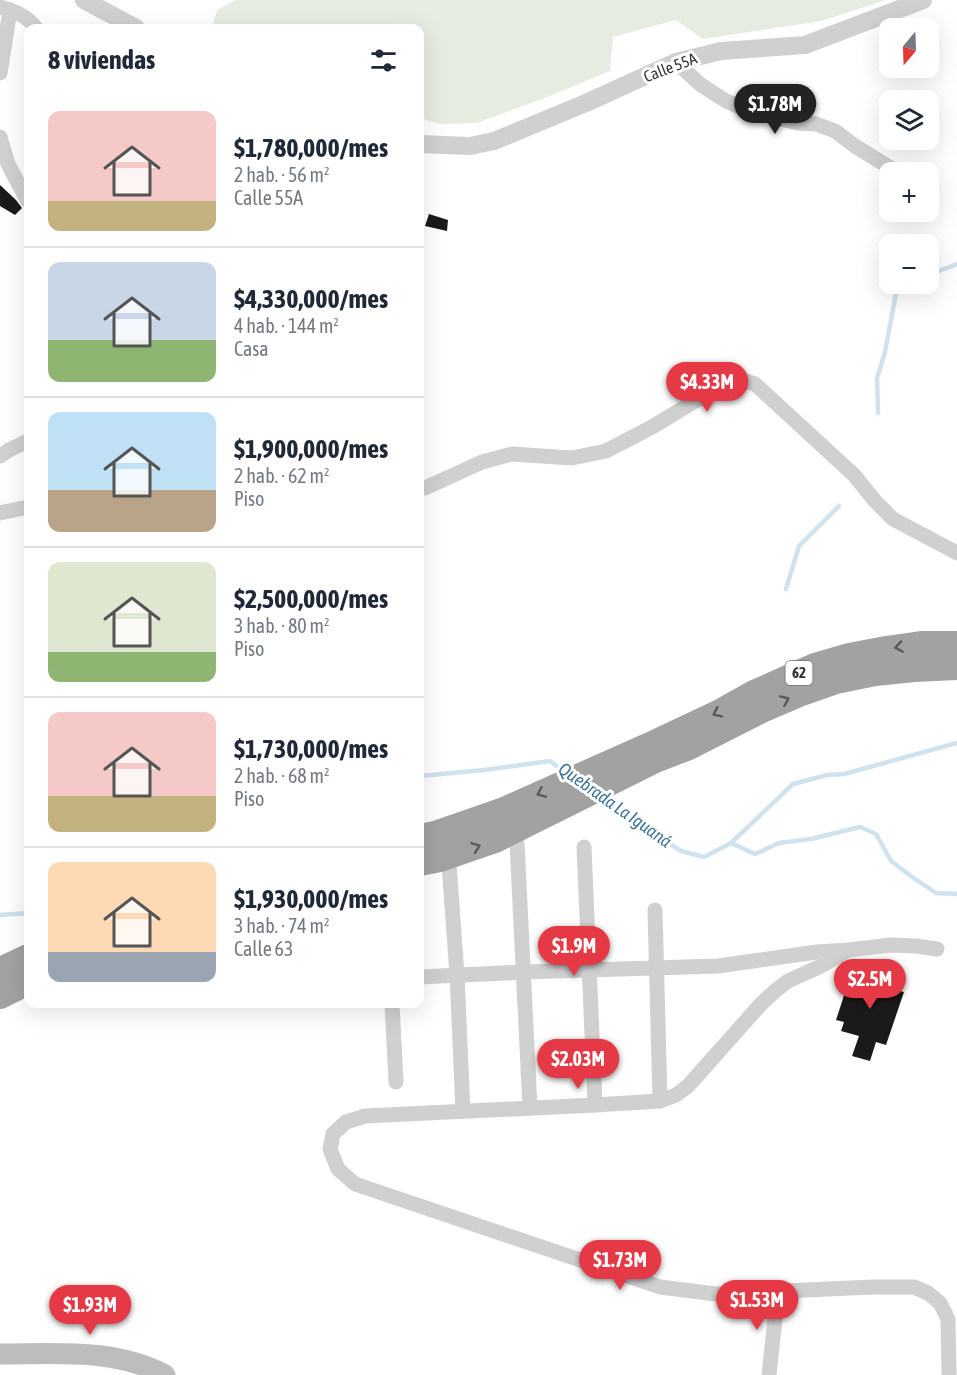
<!DOCTYPE html>
<html lang="es">
<head>
<meta charset="utf-8">
<style>
	:root { --surface:#fff; --page:#f2f2f3; --text:#1f2937; --muted:#747a83; --line:#e0e1e3; --accent:#e63946 }
	body { margin:0; font-family:"Asap Condensed",sans-serif; background:var(--page); color:var(--text); height:100vh; display:flex; flex-direction:column; font-size:22px; white-space:nowrap }
	* { box-sizing:border-box; margin:0 }
	p { font-size:20px; color:var(--muted) }
	.icon { flex:none; width:33px; height:33px; fill:none; stroke:currentColor; stroke-width:2; stroke-linecap:round; stroke-linejoin:round }
	.map { position:relative; flex:1; overflow:hidden }
	.sheet { position:absolute; left:24px; top:24px; width:400px; height:984px; display:flex; flex-direction:column; background:var(--surface); border-radius:12px; box-shadow:0 6px 24px #0002 }
	.sheet>* { flex:none }
	.needle { width:39px; rotate:199deg }
	.buttons { position:absolute; left:879px; top:18px; display:grid; gap:12px }
	.buttons a { display:grid; place-items:center; width:60px; height:60px; border-radius:12px; background:var(--surface); box-shadow:0 6px 24px #0002; font-size:30px }
	.price { position:absolute; translate:-50% -51px; padding:0 14px; border-radius:21px; background:var(--accent); color:#fff; font-size:20px; line-height:39px; filter:drop-shadow(0 2px 3px #0008) }
	.price::after { content:''; position:absolute; left:50%; top:36px; width:18px; height:14px; margin-left:-9px; background:inherit; clip-path:polygon(0 0,100% 0,50% 100%) }
	.price.current { background:#222; color:#fff }
	ul { padding:0; list-style:none }
	li { display:flex; align-items:center; gap:18px; height:150px; padding:0 24px }
	li+li { border-top:2px solid var(--line) }
	li span { display:grid; place-items:center; flex:none; width:168px; height:120px; border-radius:12px; color:#555 }
	li>.icon { margin-inline-start:auto }
	span .icon { width:72px; height:72px; fill:#fffc; stroke-width:1 }
	li b { font-size:26px }
	h2 { display:flex; justify-content:space-between; align-items:center; height:72px; padding:0 24px; font-size:26px }
	.map>svg:first-child { display:block }
</style>
</head>
<body>
<div class="map">
<svg width="957" height="1375" viewBox="0 0 957 1375">
	<rect width="100%" height="100%" fill="#fff"/>
	<polygon fill="#e6ecdf" points="236,0 886,0 821,21 703,39 676,20 613,37 610,71 547,97 477,123 440,124 420,118 420,28 212,28 217,10"/>
	<g fill="none" stroke-linecap="round" stroke-linejoin="round">
		<g stroke="#cfe2ee" stroke-width="4.5">
			<polyline points="928,275 957,264"/>
			<polyline points="878,413 877,378 885,352 896,293 912,284"/>
			<polyline points="786,589 799,546 839,506"/>
			<polyline points="420,776 484,770 550,761 565,772"/>
			<polyline points="598,797 681,851 704,857 731,843 793,784 827,775 844,774 957,743"/>
			<polyline points="731,843 755,854 779,843 811,839 860,827 876,834 891,861 915,879 936,893 957,894"/>
			<polyline points="0,915 28,913"/>
		</g>
	</g>
	<g fill="#1a1a1a">
		<polygon points="0,185 16,200 22,208 15,215 0,206"/>
		<polygon points="429,214 448,220 447,231 425,226"/>
		<polygon points="874,961 892,967 886,987 904,992 886,1045 876,1042 870,1061 852,1056 859,1036 841,1031 844,1022 836,1020 850,977 858,979 859,976 868,979"/>
	</g>
	<g fill="none" stroke-linecap="round" stroke-linejoin="round">
		<g stroke="#d0d0d0" stroke-width="15">
			<path d="M0 7C15 11 27 16 36 28"/>
			<polyline points="676,62 701,85 726,101 745,109 777,118 798,123 816,124 835,131 855,146 897,172"/>
			<polyline points="0,73 10,10"/>
			<polyline points="0,137 8,164 27,200"/>
			<polyline points="0,456 9,450 28,441"/>
			<polyline points="420,488 425,488 482,462 512,454 572,458 606,451 652,427 720,386 739,379 755,384 854,475 875,501 893,519 957,553"/>
			<polyline points="0,513 28,507"/>
			<polyline points="517,843 530,1108"/>
			<polyline points="584,847 595,1105"/>
			<polyline points="449,864 457,975 463,1111"/>
			<polyline points="655,910 660,1101"/>
			<polyline points="848,950 821,966 788,981 776,990 761,1004 688,1086 676,1095 660,1101 595,1105 365,1116 346,1122 333,1134 330,1149 338,1169 355,1184 660,1287 716,1294 873,1287 914,1287 928,1293 940,1303 948,1319 949,1375"/>
			<polyline points="420,977 523,972 718,966 817,952 848,950 891,945 916,946 937,949"/>
			<polyline points="392,1004 396,1082"/>
			<polyline points="769,1375 778,1291"/>
		</g>
		<g stroke="#d0d0d0" stroke-width="18">
			<polyline points="84,0 136,28"/>
			<polyline points="420,144 470,146 494,141 586,103 676,62 721,51 805,45 923,0"/>
		</g>
		<path stroke="#bdbdbd" stroke-width="21" d="M0 1354C55 1354 115 1348 165 1375"/>
		<g stroke="#a2a2a2" stroke-width="26">
			<polyline points="420,837 435,834 504,810 652,744 718,713 752,694 815,666 849,656 886,649 921,644 957,644"/>
			<polyline points="420,863 440,859 495,840 655,760 689,747 764,709 799,694 836,681 875,673 914,669 957,667"/>
			<polyline points="0,970 28,957"/>
			<polyline points="0,996 28,982"/>
		</g>
	</g>
	<defs><path id="oneway-chevron" d="M-2-3.5L2.5 0L-2 3.5" fill="none" stroke-width="1.6" stroke-linecap="round" stroke-linejoin="round" transform="scale(1.5)"/></defs>
	<g stroke="#5a5a5a">
		<use href="#oneway-chevron" transform="translate(899 647) rotate(171)"/>
		<use href="#oneway-chevron" transform="translate(785 700) rotate(-24)"/>
		<use href="#oneway-chevron" transform="translate(717 713) rotate(154)"/>
		<use href="#oneway-chevron" transform="translate(541 793) rotate(156)"/>
		<use href="#oneway-chevron" transform="translate(476 847) rotate(-20)"/>
	</g>
	<g text-anchor="middle" stroke-width="6" stroke-linejoin="round" paint-order="stroke">
		<rect fill="#fff" stroke="#707070" stroke-width="1.5" x="785.5" y="661" width="27" height="24" rx="4.5"/>
		<g font-size="15" font-weight="bold" fill="#333">
			<text x="799" y="678">62</text>
		</g>
		<g font-size="16" fill="#333" stroke="#fff">
			<text transform="translate(670 67) rotate(-21)" y="6">Calle 55A</text>
		</g>
		<g font-size="18" font-style="italic" fill="#3f7597" stroke="#fff">
			<text transform="translate(615 805) rotate(35)" y="6">Quebrada La Iguaná</text>
		</g>
	</g>
</svg>
<div class="buttons">
<a><svg class="needle" viewBox="-14 -14 28 28"><path d="M0-13l5 13h-10z" fill="#e53935"/><path d="M0 13l5-13h-10z" fill="#747a83"/></svg></a>
<a><svg class="icon" aria-label="layers" viewBox="0 0 24 24"><path d="M12 4l9 5-9 5-9-5zM3 14l9 5 9-5"/></svg></a>
<a>+</a>
<a>−</a>
</div>
<b class="price current" style="left:775px;top:135px">$1.78M</b>
<b class="price" style="left:707px;top:413px">$4.33M</b>
<b class="price" style="left:574px;top:977px">$1.9M</b>
<b class="price" style="left:870px;top:1010px">$2.5M</b>
<b class="price" style="left:578px;top:1090px">$2.03M</b>
<b class="price" style="left:620px;top:1291px">$1.73M</b>
<b class="price" style="left:757px;top:1331px">$1.53M</b>
<b class="price" style="left:90px;top:1336px">$1.93M</b>
<section class="sheet">
<h2>8 viviendas<svg class="icon" aria-label="filters" viewBox="0 0 24 24"><path d="M4 7h16M4 17h16"/><circle cx="9" cy="7" r="2"/><circle cx="15" cy="17" r="2"/></svg></h2>
<ul>
<li><span style="background:linear-gradient(#f6c9c9 75%,#c2b280 0)"><svg class="icon" aria-label="home" viewBox="0 0 24 24"><path d="M3 11l9-7 9 7M6 9v11h12V9"/></svg></span><div><b>$1,780,000/mes</b><p>2 hab. · 56 m²</p><p>Calle 55A</p></div></li>
<li><span style="background:linear-gradient(#c9d6e8 65%,#8fb573 0)"><svg class="icon" aria-label="home" viewBox="0 0 24 24"><path d="M3 11l9-7 9 7M6 9v11h12V9"/></svg></span><div><b>$4,330,000/mes</b><p>4 hab. · 144 m²</p><p>Casa</p></div></li>
<li><span style="background:linear-gradient(#bfe0f5 65%,#b9a48a 0)"><svg class="icon" aria-label="home" viewBox="0 0 24 24"><path d="M3 11l9-7 9 7M6 9v11h12V9"/></svg></span><div><b>$1,900,000/mes</b><p>2 hab. · 62 m²</p><p>Piso</p></div></li>
<li><span style="background:linear-gradient(#dfe7d0 75%,#8fb573 0)"><svg class="icon" aria-label="home" viewBox="0 0 24 24"><path d="M3 11l9-7 9 7M6 9v11h12V9"/></svg></span><div><b>$2,500,000/mes</b><p>3 hab. · 80 m²</p><p>Piso</p></div></li>
<li><span style="background:linear-gradient(#f6c9c9 70%,#c2b280 0)"><svg class="icon" aria-label="home" viewBox="0 0 24 24"><path d="M3 11l9-7 9 7M6 9v11h12V9"/></svg></span><div><b>$1,730,000/mes</b><p>2 hab. · 68 m²</p><p>Piso</p></div></li>
<li><span style="background:linear-gradient(#ffd9b3 75%,#9aa5b1 0)"><svg class="icon" aria-label="home" viewBox="0 0 24 24"><path d="M3 11l9-7 9 7M6 9v11h12V9"/></svg></span><div><b>$1,930,000/mes</b><p>3 hab. · 74 m²</p><p>Calle 63</p></div></li>
</ul>
</section>
</div>
</body>
</html>
